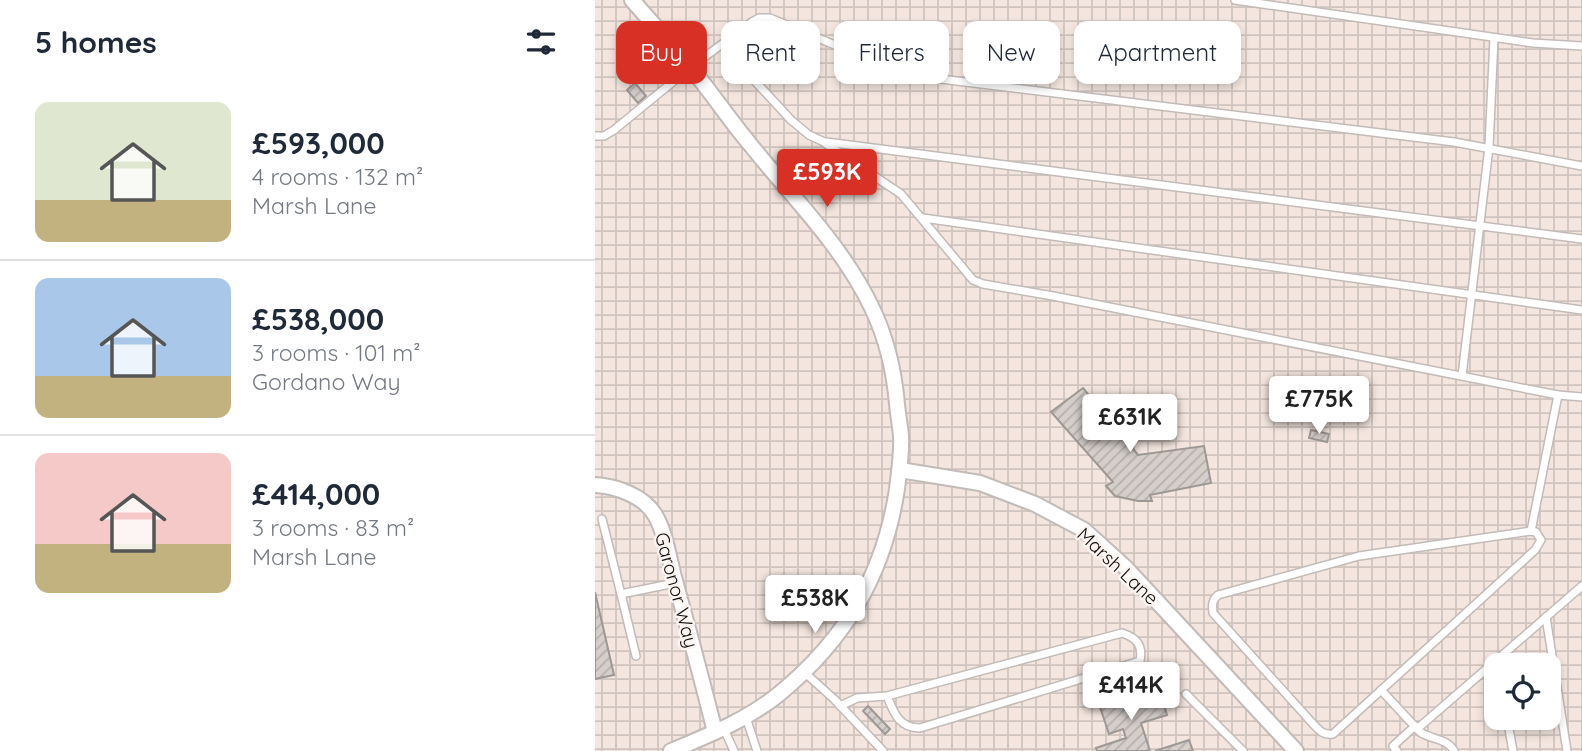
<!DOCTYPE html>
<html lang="en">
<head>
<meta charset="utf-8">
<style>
	:root { --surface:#fff; --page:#f6f6f7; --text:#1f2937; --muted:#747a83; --line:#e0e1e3; --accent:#d93025 }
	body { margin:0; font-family:Quicksand,sans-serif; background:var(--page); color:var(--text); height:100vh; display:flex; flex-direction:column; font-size:26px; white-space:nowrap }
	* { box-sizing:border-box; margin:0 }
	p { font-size:23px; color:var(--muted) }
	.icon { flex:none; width:38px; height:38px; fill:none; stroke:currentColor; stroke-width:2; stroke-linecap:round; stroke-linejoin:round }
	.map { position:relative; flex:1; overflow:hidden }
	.details { display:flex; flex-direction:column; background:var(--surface); width:595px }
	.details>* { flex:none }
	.guide { position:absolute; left:21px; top:21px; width:665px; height:63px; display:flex; gap:14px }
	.tools { position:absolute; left:889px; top:653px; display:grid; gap:14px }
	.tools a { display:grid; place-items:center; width:77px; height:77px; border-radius:14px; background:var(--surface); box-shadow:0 4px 10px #0003; font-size:35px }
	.price { position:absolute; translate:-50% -60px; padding:0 16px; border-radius:7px; background:#fff; color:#222; font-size:23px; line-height:46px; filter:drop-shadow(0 2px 4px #0008) }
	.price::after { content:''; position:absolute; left:50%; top:42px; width:21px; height:16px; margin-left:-10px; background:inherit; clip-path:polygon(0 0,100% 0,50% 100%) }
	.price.selected { background:var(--accent); color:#fff }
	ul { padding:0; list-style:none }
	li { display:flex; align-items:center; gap:21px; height:175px; padding:0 35px }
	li+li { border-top:2px solid var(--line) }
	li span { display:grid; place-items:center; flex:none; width:196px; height:140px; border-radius:14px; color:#555 }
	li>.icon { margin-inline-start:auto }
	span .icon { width:84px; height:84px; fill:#fffc; stroke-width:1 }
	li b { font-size:30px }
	h2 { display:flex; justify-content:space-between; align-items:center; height:84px; padding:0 35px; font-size:30px }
	.pill { padding:0 24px; border-radius:14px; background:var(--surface); box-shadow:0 4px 10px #0003; font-size:24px; line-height:63px }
	.pill.selected { background:var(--accent); color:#fff }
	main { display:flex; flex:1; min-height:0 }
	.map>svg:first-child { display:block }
</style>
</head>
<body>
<main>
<section class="details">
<h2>5 homes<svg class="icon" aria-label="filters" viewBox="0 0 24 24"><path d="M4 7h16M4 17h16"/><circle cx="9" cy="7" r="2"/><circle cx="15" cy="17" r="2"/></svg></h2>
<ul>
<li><span style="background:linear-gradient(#dfe7d0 70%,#c2b280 0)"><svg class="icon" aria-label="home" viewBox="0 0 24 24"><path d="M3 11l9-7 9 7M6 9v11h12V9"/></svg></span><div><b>£593,000</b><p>4 rooms · 132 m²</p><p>Marsh Lane</p></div></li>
<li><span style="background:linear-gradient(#a9c7e8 70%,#c2b280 0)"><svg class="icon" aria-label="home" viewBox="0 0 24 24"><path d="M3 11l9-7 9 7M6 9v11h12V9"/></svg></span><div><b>£538,000</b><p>3 rooms · 101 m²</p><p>Gordano Way</p></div></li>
<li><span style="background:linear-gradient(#f6c9c9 65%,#c2b280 0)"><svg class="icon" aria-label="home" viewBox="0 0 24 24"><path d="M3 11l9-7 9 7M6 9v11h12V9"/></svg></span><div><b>£414,000</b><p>3 rooms · 83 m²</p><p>Marsh Lane</p></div></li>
</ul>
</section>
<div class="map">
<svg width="987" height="751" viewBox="0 0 987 751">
	<defs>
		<pattern id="industrial-grid" width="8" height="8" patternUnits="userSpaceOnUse" patternTransform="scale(1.75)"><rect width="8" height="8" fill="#f4e6df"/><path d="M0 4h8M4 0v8" fill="none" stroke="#d0c4be"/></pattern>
		<pattern id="building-hatch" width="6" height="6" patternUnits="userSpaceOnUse" patternTransform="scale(1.75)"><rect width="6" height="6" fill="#d5cecb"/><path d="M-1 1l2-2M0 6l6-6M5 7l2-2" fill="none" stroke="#b6b0ad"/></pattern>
	</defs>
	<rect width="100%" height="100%" fill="#fbf4f0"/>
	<path fill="url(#industrial-grid)" fill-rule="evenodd" d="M0 0H987V751H0ZM901 665H954V718H901Z"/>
	<g fill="url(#building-hatch)" stroke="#9e9895" stroke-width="2">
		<polygon points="40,83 51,96 43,103 32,90"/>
		<polygon points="488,388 543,455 609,446 616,483 555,495 557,501 543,501 520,496 511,486 518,482 456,412"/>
		<polygon points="716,430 734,434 732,442 714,438"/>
		<polygon points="0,592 19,675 0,679"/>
		<polygon points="552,692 555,702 567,698 572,715 546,723 555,751 502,751 501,748 531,738 528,729 514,734 505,707"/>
		<polygon points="273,706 295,729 290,734 268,711"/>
		<polygon points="594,740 598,751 560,751"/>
	</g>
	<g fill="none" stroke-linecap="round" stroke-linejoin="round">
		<defs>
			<g id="service">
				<polyline points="640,0 938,43 987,46"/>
				<polyline points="0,136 9,136 19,130 96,67 157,22"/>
				<polyline points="231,142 987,239"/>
				<polyline points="987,166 859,142 329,77 295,68 175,18 164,18 157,22 155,64 156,73 159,80 196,120 214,135 227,141 306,194 378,280 388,284 458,296 963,395 987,397"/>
				<polyline points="328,218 987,310"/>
				<polyline points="867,376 894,147 899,38"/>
				<polyline points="7,519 26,594 80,583"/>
				<path d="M936 531 941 532 946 540 940 550 738 734C729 735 726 732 720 726L618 613C617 605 617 600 623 595L764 556Z"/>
				<polyline points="936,531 963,395"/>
				<polyline points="26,594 41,656"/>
				<polyline points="951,617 972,751"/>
				<polyline points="209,672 239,699 288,751"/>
				<path d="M786 690 825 732C837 740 852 738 859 751"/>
				<polyline points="591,694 648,751"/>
				<path d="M245 706 262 698 292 696 527 633C542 638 548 645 545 661L325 728C304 728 299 713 292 696"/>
				<polyline points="151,717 162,751"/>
				<polyline points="912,718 918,751"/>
				<polyline points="129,729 139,751"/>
				<polyline points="822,729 987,586"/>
				<polyline points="802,751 798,746 820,726"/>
			</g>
			<g id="minor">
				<path d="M37 0C56 22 77 44 96 68 116 92 134 119 154 143 197 197 247 245 277 308 292 339 299 370 302 404 303 415 305 425 306 436 307 453 304 471 302 489 289 574 251 639 184 694 152 720 114 735 76 751"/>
				<polyline points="305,470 385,483 440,504 489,530 531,568 701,751"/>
				<path d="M0 485C21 486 49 496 60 515 70 531 74 558 79 577 93 628 107 680 120 732"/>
			</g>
		</defs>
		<use href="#service" stroke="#c2bbb8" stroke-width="10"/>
		<use href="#minor" stroke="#c2bbb8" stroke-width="18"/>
		<use href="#service" stroke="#fff" stroke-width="7"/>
		<use href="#minor" stroke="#fff" stroke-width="14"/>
	</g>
	<g text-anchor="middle" stroke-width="5" stroke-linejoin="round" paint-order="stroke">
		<g font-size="19" fill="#0f0d0c" stroke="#fbf4f0">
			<text transform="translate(523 566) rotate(43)" y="7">Marsh Lane</text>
			<text transform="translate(82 590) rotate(75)" y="7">Garonor Way</text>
		</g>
	</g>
</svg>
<div class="tools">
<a><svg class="icon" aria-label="locate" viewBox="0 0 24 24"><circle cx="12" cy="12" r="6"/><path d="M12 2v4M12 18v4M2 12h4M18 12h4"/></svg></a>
</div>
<b class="price selected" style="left:232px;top:209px">£593K</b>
<b class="price" style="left:724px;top:436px">£775K</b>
<b class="price" style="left:535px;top:454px">£631K</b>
<b class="price" style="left:220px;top:635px">£538K</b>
<b class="price" style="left:536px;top:722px">£414K</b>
<div class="guide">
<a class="pill selected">Buy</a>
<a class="pill">Rent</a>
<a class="pill">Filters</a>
<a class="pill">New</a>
<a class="pill">Apartment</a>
</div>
</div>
</main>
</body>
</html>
